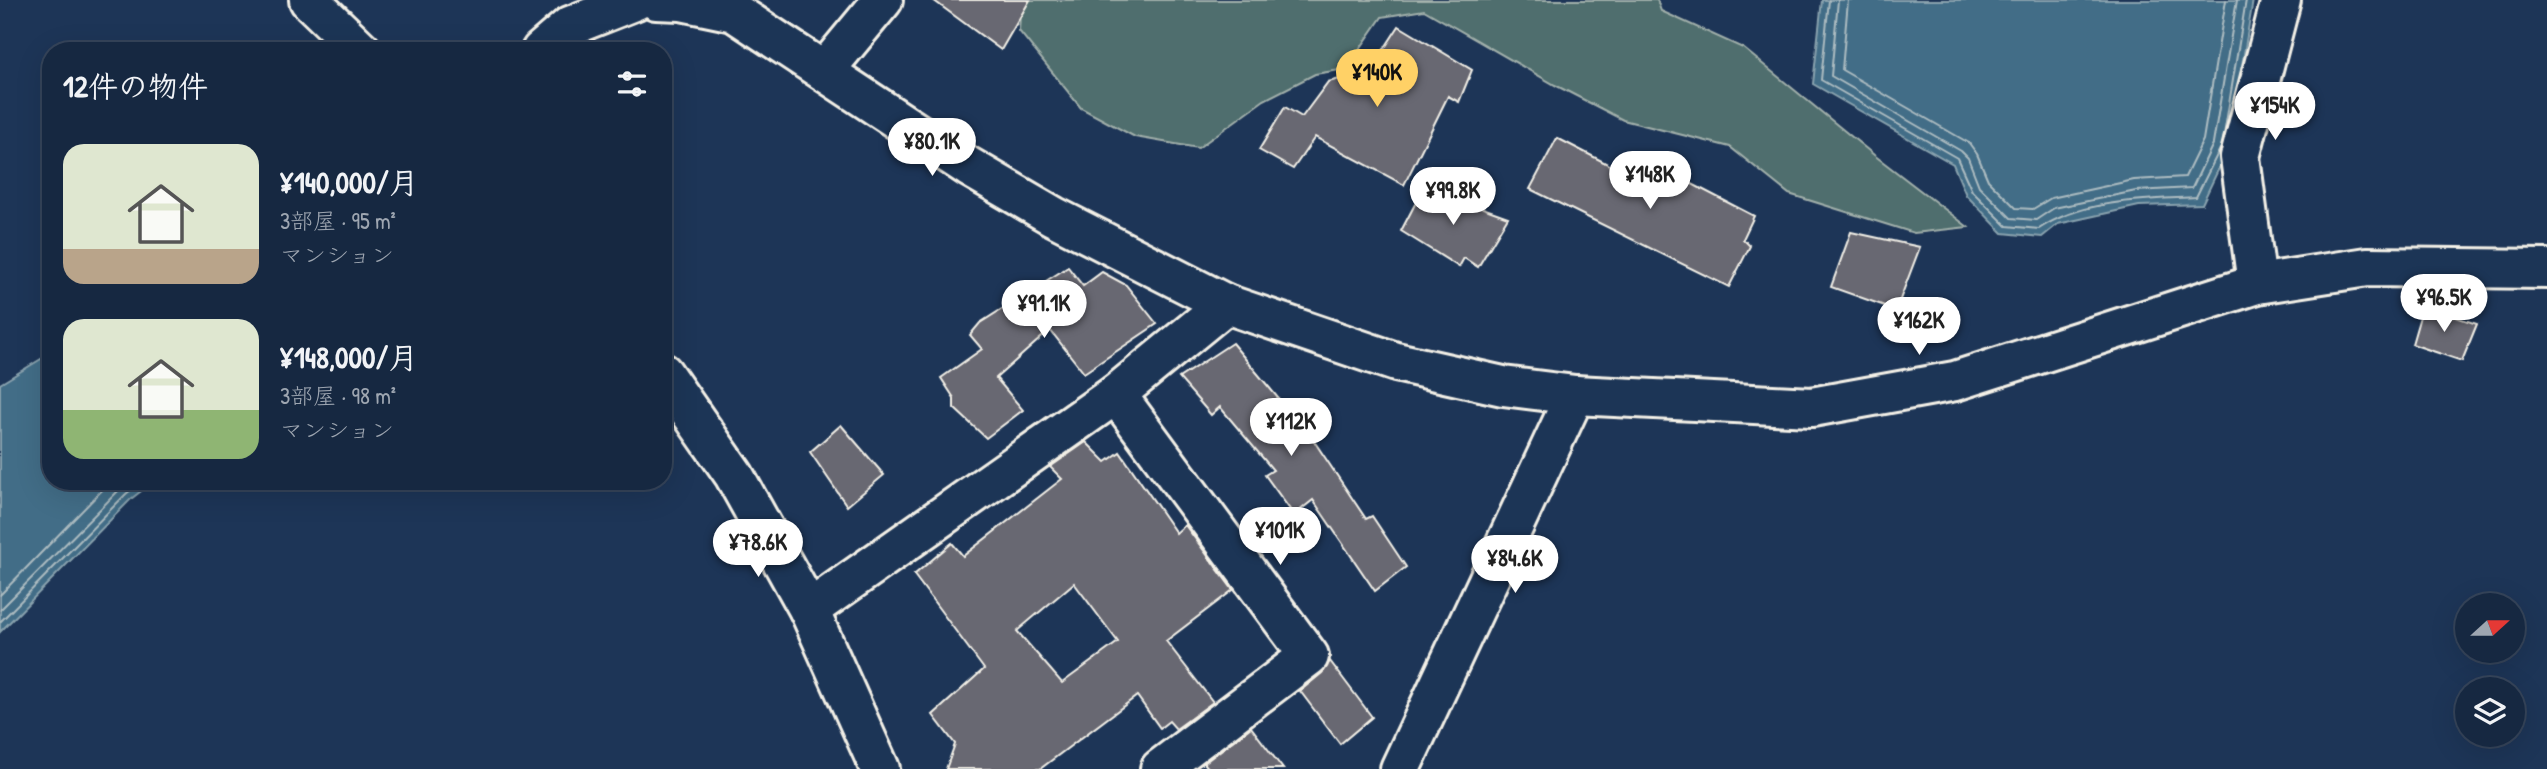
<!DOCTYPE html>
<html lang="ja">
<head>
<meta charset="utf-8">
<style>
	:root { --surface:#162841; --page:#23344c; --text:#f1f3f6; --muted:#9ea6b1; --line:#35445a; --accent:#ffd166 }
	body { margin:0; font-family:"Patrick Hand","Klee One",sans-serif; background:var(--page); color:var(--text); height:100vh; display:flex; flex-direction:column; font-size:26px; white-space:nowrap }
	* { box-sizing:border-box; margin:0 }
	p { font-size:23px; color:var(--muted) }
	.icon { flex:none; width:38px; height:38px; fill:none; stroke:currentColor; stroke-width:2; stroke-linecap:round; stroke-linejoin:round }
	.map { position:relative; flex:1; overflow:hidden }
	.details { position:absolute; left:42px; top:42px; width:630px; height:448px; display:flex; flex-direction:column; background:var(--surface); border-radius:28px; box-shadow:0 7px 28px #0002,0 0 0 2px var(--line) }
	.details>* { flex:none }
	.needle { width:46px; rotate:69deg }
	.controls { position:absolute; left:2455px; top:593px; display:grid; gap:14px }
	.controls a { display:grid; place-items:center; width:70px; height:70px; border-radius:50%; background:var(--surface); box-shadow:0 7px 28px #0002,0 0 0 2px var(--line); font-size:35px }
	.price { position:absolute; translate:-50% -60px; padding:0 16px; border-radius:24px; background:#fff; color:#222; font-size:23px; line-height:46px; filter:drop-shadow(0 2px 4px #0008) }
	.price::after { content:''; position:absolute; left:50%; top:42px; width:21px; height:16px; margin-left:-10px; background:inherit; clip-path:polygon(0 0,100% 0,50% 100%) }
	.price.on { background:var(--accent); color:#111 }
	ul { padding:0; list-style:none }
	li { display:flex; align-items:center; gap:21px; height:175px; padding:0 21px }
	li span { display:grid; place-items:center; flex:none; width:196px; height:140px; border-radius:21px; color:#555 }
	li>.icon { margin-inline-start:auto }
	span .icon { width:84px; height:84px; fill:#fffc; stroke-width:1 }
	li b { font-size:30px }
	h2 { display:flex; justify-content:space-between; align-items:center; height:84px; padding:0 21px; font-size:30px }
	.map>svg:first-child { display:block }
</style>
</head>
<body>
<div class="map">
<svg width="2547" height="769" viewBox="0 0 2547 769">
	<rect width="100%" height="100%" fill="#1d3557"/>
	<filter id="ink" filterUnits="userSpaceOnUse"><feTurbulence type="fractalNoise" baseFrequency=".0143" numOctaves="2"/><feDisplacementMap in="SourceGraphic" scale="14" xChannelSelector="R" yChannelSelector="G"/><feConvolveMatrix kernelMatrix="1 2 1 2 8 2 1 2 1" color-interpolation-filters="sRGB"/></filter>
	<g filter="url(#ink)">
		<polygon fill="#4f6e6e" stroke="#a2b0ab" stroke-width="2" points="1021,0 1657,0 1661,11 1743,48 1874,155 1968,227 1914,233 1789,194 1730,147 1623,120 1555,85 1424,10 1382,17 1346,69 1315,74 1264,100 1198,148 1135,137 1081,108 1019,31"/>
		<g fill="#426d87" stroke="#89a2ae" stroke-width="2">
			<polygon points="1822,0 2253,0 2228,149 2202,204 2139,206 2058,224 2042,237 2003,233 1966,195 1953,164 1813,84"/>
			<polygon points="51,353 51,481 154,481 131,499 0,632 0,384"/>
		</g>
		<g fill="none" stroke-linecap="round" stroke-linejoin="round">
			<g stroke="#adbcc1" stroke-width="2">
				<path d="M1829 0 1821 80 1957 158 1972 191 2007 226 2039 229C2083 199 2145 200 2196 197L2220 149"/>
				<polyline points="1838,0 1831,76 1961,151 1968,158 1979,186 2011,218 2036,220 2054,208 2136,191 2192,188 2213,144 2237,0"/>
				<polyline points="1848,0 1842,70 1969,143 1977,154 1988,180 2016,208 2033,209 2051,198 2134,180 2185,177 2203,140 2226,0"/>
				<polyline points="2223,141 2246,0"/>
				<polyline points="0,595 111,481"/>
				<polyline points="0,610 128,481"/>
				<polyline points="0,622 126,494 142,481"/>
			</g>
		</g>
		<g fill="#686772" stroke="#f4f1e8" stroke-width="2" fill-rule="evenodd">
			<polygon points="933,0 1030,0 1001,50"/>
			<polygon points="1399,26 1472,70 1459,102 1448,96 1404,185 1315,137 1293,169 1259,150 1285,107 1302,117 1328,82 1369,72"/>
			<polygon points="1557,138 1656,189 1669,172 1754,216 1743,239 1750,246 1729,287 1530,189"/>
			<polygon points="1424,187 1508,217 1478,267 1464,258 1459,267 1401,231"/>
			<polygon points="1851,232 1920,247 1896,310 1831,287"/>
			<polygon points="1068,267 1083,286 1102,272 1126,285 1157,324 1084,373 1050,330 996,378 1023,410 986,438 954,408 954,398 941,378 982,349 970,335 980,323"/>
			<polygon points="2423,306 2477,324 2462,361 2412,344"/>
			<polygon points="1232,343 1314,441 1366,519 1372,516 1406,567 1375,591 1313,500 1294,515 1265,475 1273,470 1220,407 1211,415 1179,378"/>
			<polygon points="841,425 884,475 847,506 810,452"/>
			<path d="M1086 442 1106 462 1120 452 1176 533 1185 525 1233 590 1166 641 1213 702 1176 729 1169 721 1160 728 1137 696 1040 769H946L955 744 933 715 984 669 914 575 952 543 963 556 1062 479 1050 467ZM1074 583 1118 642 1062 683 1017 631Z"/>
			<polygon points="1330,661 1372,717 1340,744 1300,691 1322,673"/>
			<polygon points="1251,727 1283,769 1209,769 1204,763"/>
		</g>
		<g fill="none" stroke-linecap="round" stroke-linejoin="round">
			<defs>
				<g id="minor">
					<polyline points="309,0 362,51"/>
					<polyline points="656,0 681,1 734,12 969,167 1053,216 1226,304 1396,362 1503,386 1575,395 1812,407 1955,381 2257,284 2367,267 2547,269"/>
					<polyline points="541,51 570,26 636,0"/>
					<polyline points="825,70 883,0"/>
					<polyline points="2257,284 2240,157 2281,0"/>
					<polyline points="663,373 734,475 809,610 880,769"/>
					<polyline points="809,610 1116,394"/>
					<polyline points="1160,769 1309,656 1116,394 1226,304"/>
					<polyline points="1400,769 1575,395"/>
				</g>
			</defs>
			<use href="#minor" stroke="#f4f1e8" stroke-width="44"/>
			<use href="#minor" stroke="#1d3557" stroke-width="38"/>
		</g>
	</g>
</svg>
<div class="controls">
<a><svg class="needle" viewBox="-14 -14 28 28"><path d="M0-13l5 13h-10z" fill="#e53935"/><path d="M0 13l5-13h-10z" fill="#9ea6b1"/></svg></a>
<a><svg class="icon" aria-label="layers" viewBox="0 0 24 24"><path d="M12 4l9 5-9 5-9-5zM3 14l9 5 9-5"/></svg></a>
</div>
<b class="price on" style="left:1377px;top:109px">¥140K</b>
<b class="price" style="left:2275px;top:142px">¥154K</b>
<b class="price" style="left:932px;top:178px">¥80.1K</b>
<b class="price" style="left:1650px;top:211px">¥148K</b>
<b class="price" style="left:1453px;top:227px">¥99.8K</b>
<b class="price" style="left:2444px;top:334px">¥96.5K</b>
<b class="price" style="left:1044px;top:340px">¥91.1K</b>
<b class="price" style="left:1919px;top:357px">¥162K</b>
<b class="price" style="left:1291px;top:458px">¥112K</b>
<b class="price" style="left:1280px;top:567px">¥101K</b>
<b class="price" style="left:758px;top:579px">¥78.6K</b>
<b class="price" style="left:1515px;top:595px">¥84.6K</b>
<section class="details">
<h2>12件の物件<svg class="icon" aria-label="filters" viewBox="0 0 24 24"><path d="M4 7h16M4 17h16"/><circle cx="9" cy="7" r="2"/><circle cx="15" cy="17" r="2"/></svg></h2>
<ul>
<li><span style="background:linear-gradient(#dfe7d0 75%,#b9a48a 0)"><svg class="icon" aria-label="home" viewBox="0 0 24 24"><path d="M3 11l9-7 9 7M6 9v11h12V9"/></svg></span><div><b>¥140,000/月</b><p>3部屋 · 95 m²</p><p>マンション</p></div></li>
<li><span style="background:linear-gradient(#dfe7d0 65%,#8fb573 0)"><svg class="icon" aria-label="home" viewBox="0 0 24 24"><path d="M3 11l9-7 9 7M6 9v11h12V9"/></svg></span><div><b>¥148,000/月</b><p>3部屋 · 98 m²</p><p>マンション</p></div></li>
</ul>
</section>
</div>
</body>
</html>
